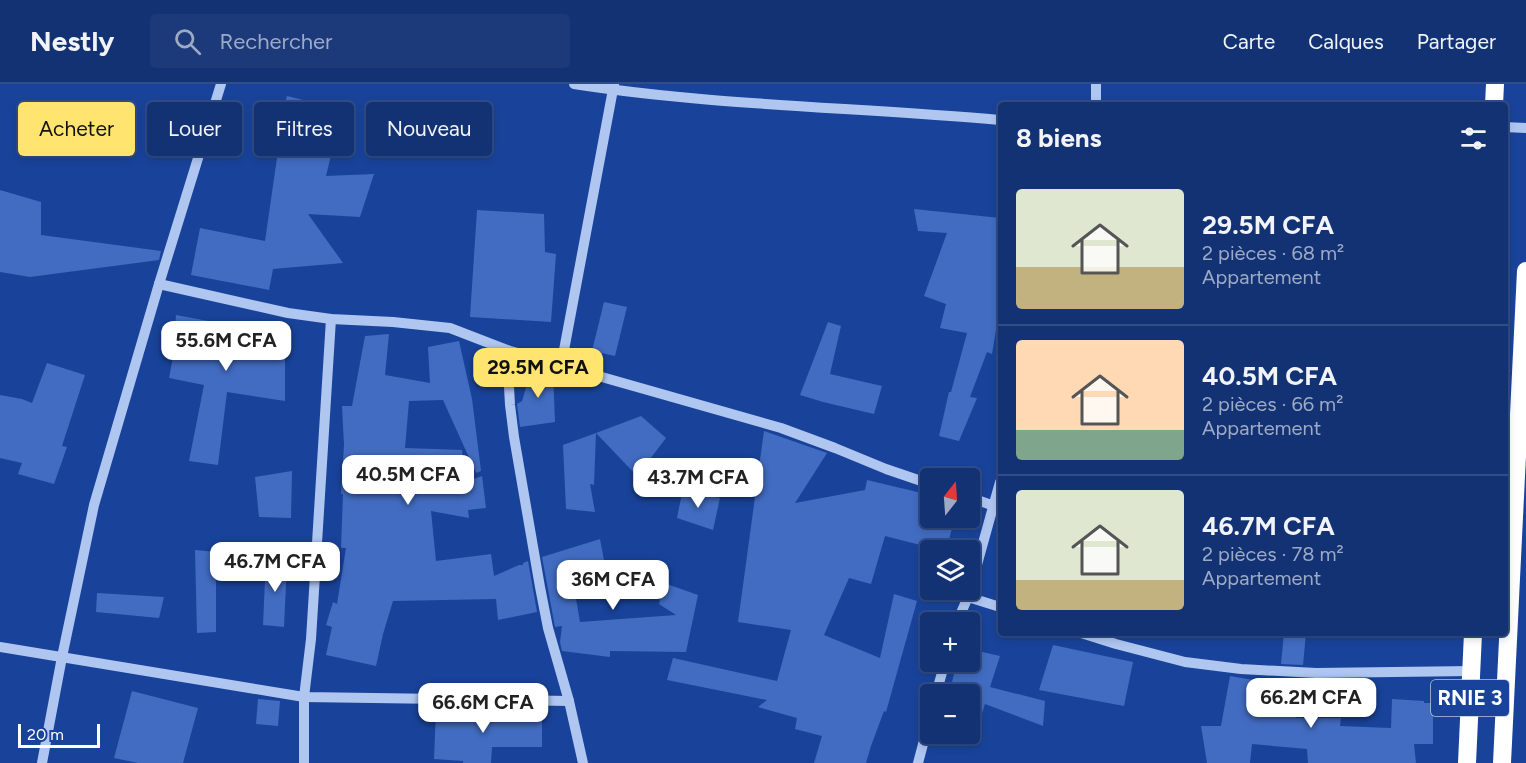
<!DOCTYPE html>
<html lang="fr">
<head>
<meta charset="utf-8">
<style>
	:root { --surface:#133274; --page:#1c3a79; --text:#f1f3f6; --muted:#9daac5; --line:#324d86; --accent:#ffe56f }
	body { margin:0; font-family:Figtree,sans-serif; background:var(--page); color:var(--text); height:100vh; display:flex; flex-direction:column; font-size:22px; white-space:nowrap }
	* { box-sizing:border-box; margin:0 }
	p { font-size:20px; color:var(--muted) }
	.icon { flex:none; width:33px; height:33px; fill:none; stroke:currentColor; stroke-width:2; stroke-linecap:round; stroke-linejoin:round }
	.map { position:relative; flex:1; overflow:hidden }
	.drawer { position:absolute; left:998px; top:18px; width:510px; height:534px; display:flex; flex-direction:column; background:var(--surface); border-radius:6px; box-shadow:0 3px 9px #0003,0 0 0 2px var(--line) }
	.drawer>* { flex:none }
	.hud { position:absolute; left:18px; top:18px; width:570px; height:54px; display:flex; gap:12px }
	.needle { width:39px; rotate:17deg }
	.controls { position:absolute; left:920px; top:384px; display:grid; gap:12px }
	.controls a { display:grid; place-items:center; width:60px; height:60px; border-radius:6px; background:var(--surface); box-shadow:0 3px 9px #0003,0 0 0 2px var(--line); font-size:30px }
	.scale { position:absolute; left:18px; bottom:15px; width:82px; box-sizing:border-box; padding-left:6px; border:3px solid #fff; border-top:0; font-size:16px; line-height:21px; white-space:nowrap; color:#fff; -webkit-text-stroke:4px #19439a; paint-order:stroke }
	.price { position:absolute; translate:-50% -51px; padding:0 14px; border-radius:12px; background:#fff; color:#222; font-size:20px; line-height:39px; filter:drop-shadow(0 2px 3px #0008) }
	.price::after { content:''; position:absolute; left:50%; top:36px; width:18px; height:14px; margin-left:-9px; background:inherit; clip-path:polygon(0 0,100% 0,50% 100%) }
	.price.active { background:var(--accent); color:#111 }
	ul { padding:0; list-style:none }
	li { display:flex; align-items:center; gap:18px; height:150px; padding:0 18px }
	li+li { border-top:2px solid var(--line) }
	li span { display:grid; place-items:center; flex:none; width:168px; height:120px; border-radius:6px; color:#555 }
	li>.icon { margin-inline-start:auto }
	span .icon { width:72px; height:72px; fill:#fffc; stroke-width:1 }
	li b { font-size:26px }
	h2 { display:flex; justify-content:space-between; align-items:center; height:72px; padding:0 18px; font-size:26px }
	.pill { padding:0 21px; border-radius:6px; background:var(--surface); box-shadow:0 3px 9px #0003,0 0 0 2px var(--line); font-size:21px; line-height:54px }
	.pill.active { background:var(--accent); color:#111 }
	header { display:flex; align-items:center; gap:36px; box-sizing:border-box; height:84px; padding:0 30px; background:var(--surface); border-bottom:2px solid var(--line) }
	header strong { font-size:28px }
	nav { display:flex; gap:33px; margin-inline-start:auto; font-size:21px }
	.search { width:420px; height:54px; background:var(--page); display:flex; align-items:center; gap:15px; box-sizing:border-box; padding:0 21px; border-radius:6px; color:var(--muted); font-size:22px }
	.map>svg:first-child { display:block }
</style>
</head>
<body>
<header>
<strong>Nestly</strong>
<div class="search"><svg class="icon" aria-label="search" viewBox="0 0 24 24"><circle cx="10" cy="10" r="6"/><path d="M15 15l6 6"/></svg>Rechercher</div>
<nav><a>Carte</a><a>Calques</a><a>Partager</a></nav>
</header>
<div class="map">
<svg width="1526" height="679" viewBox="0 0 1526 679">
	<rect width="100%" height="100%" fill="#19439a"/>
	<g fill="#426cc1">
		<polygon points="287,12 339,25 331,50 336,51 326,92 374,90 360,133 308,130 343,179 273,185 269,206 191,191 200,144 265,157 278,67 272,66"/>
		<polygon points="0,106 41,118 41,151 161,167 159,176 30,193 0,188"/>
		<polygon points="914,125 1000,134 1000,222 992,270 987,268 970,313 977,314 959,357 939,352 949,308 951,308 967,249 940,244 946,220 924,212 947,149 918,147"/>
		<polygon points="477,126 544,130 545,168 556,170 551,238 470,233"/>
		<polygon points="604,218 627,223 615,272 592,267"/>
		<polygon points="176,231 263,247 264,240 285,239 285,317 227,308 218,381 189,377 204,301 169,294 176,257 174,256"/>
		<polygon points="828,238 841,242 830,290 882,302 874,330 823,318 800,311"/>
		<polygon points="389,250 385,291 430,299 428,263 459,257 472,315 481,387 476,389 443,316 409,317 405,364 462,366 465,398 482,392 486,424 468,426 469,434 431,427 436,477 491,470 494,492 519,481 523,481 523,479 528,477 537,528 498,536 496,515 393,517 383,550 376,582 326,571 332,543 326,541 333,518 337,520 346,464 341,464 343,410 341,410 344,361 342,322 352,322 365,252"/>
		<polygon points="47,279 85,291 62,362 67,363 54,400 18,390 22,379 0,374 0,311 22,315 32,319"/>
		<polygon points="533,281 553,287 555,338 520,343 517,320 522,317"/>
		<polygon points="641,332 666,354 637,392 596,349"/>
		<polygon points="764,347 827,369 795,419 865,406 867,396 930,411 930,434 955,434 946,466 940,466 885,452 871,500 849,494 824,551 880,574 894,510 917,517 886,628 884,627 871,662 866,679 814,679 822,652 795,645 797,634 758,623 767,616 667,596 673,574 777,597 791,546 738,538"/>
		<polygon points="596,349 594,401 590,400 595,428 566,425 563,361"/>
		<polygon points="292,387 291,434 259,433 255,393"/>
		<polygon points="683,404 720,414 713,446 677,434"/>
		<polygon points="600,455 606,487 572,491 580,538 676,531 659,520 664,499 698,511 686,568 610,567 610,573 562,567 560,558 562,542 555,543 542,473"/>
		<polygon points="195,466 216,468 216,548 197,549"/>
		<polygon points="266,475 287,478 284,543 263,541"/>
		<polygon points="97,509 164,513 159,534 96,528"/>
		<polygon points="1284,549 1306,549 1303,581 1281,580"/>
		<polygon points="1053,561 1133,578 1124,622 1039,606"/>
		<polygon points="969,565 1000,572 990,603 1045,617 1043,642 985,620 974,655 969,654 969,610 949,610 957,578 969,578"/>
		<polygon points="1230,592 1293,603 1296,634 1341,634 1340,642 1391,644 1392,615 1424,617 1424,619 1433,619 1433,660 1414,660 1416,679 1308,679 1307,665 1252,660 1250,679 1207,679 1201,642 1221,642"/>
		<polygon points="132,607 198,624 183,679 138,679 114,674"/>
		<polygon points="258,615 280,617 278,642 256,640"/>
		<polygon points="436,626 494,628 494,631 542,631 542,663 492,663 491,679 463,679 463,677 434,675"/>
	</g>
	<g fill="none" stroke-linecap="round" stroke-linejoin="round">
		<g stroke="#afc6f1" stroke-width="10">
			<path d="M574 0C715 22 859 23 1000 36"/>
			<polyline points="1096,21 1096,0"/>
			<polyline points="1504,43 1526,44"/>
			<polyline points="159,200 288,229 331,235 393,238 450,244 507,266 781,344 835,364 886,385 930,400"/>
			<polyline points="507,266 510,321 514,353 540,503 548,544 569,617 583,679"/>
			<polyline points="561,282 614,0"/>
			<polyline points="969,413 994,422"/>
			<polyline points="968,513 1000,523"/>
			<polyline points="957,538 968,513 1000,398"/>
			<polyline points="1081,549 1116,560 1185,578 1241,585 1316,589 1472,587"/>
			<polyline points="0,563 304,613 569,617"/>
			<polyline points="936,610 945,578"/>
			<polyline points="42,679 62,573 94,421 159,200 221,0"/>
			<polyline points="304,679 304,613 311,555 331,235"/>
			<polyline points="918,679 930,634"/>
		</g>
		<g stroke="#fff" stroke-width="18">
			<polyline points="1494,21 1495,0"/>
			<polyline points="1467,679 1473,549"/>
			<polyline points="1502,679 1526,187"/>
		</g>
	</g>
	<g text-anchor="middle" stroke-width="5" stroke-linejoin="round" paint-order="stroke">
		<rect fill="#19439a" stroke="#bac7e1" stroke-width="1.5" x="1431" y="596" width="78" height="36" rx="4.5"/>
		<g font-size="21" font-weight="bold" fill="#fff">
			<text x="1470" y="621">RNIE 3</text>
		</g>
	</g>
</svg>
<div class="controls">
<a><svg class="needle" viewBox="-14 -14 28 28"><path d="M0-13l5 13h-10z" fill="#e53935"/><path d="M0 13l5-13h-10z" fill="#9daac5"/></svg></a>
<a><svg class="icon" aria-label="layers" viewBox="0 0 24 24"><path d="M12 4l9 5-9 5-9-5zM3 14l9 5 9-5"/></svg></a>
<a>+</a>
<a>−</a>
</div>
<div class="scale">20 m</div>
<b class="price" style="left:226px;top:288px">55.6M CFA</b>
<b class="price active" style="left:538px;top:315px">29.5M CFA</b>
<b class="price" style="left:408px;top:422px">40.5M CFA</b>
<b class="price" style="left:698px;top:425px">43.7M CFA</b>
<b class="price" style="left:275px;top:509px">46.7M CFA</b>
<b class="price" style="left:613px;top:527px">36M CFA</b>
<b class="price" style="left:1311px;top:645px">66.2M CFA</b>
<b class="price" style="left:483px;top:650px">66.6M CFA</b>
<div class="hud">
<a class="pill active">Acheter</a>
<a class="pill">Louer</a>
<a class="pill">Filtres</a>
<a class="pill">Nouveau</a>
</div>
<section class="drawer">
<h2>8 biens<svg class="icon" aria-label="filters" viewBox="0 0 24 24"><path d="M4 7h16M4 17h16"/><circle cx="9" cy="7" r="2"/><circle cx="15" cy="17" r="2"/></svg></h2>
<ul>
<li><span style="background:linear-gradient(#dfe7d0 65%,#c2b280 0)"><svg class="icon" aria-label="home" viewBox="0 0 24 24"><path d="M3 11l9-7 9 7M6 9v11h12V9"/></svg></span><div><b>29.5M CFA</b><p>2 pièces · 68 m²</p><p>Appartement</p></div></li>
<li><span style="background:linear-gradient(#ffd9b3 75%,#7fa58c 0)"><svg class="icon" aria-label="home" viewBox="0 0 24 24"><path d="M3 11l9-7 9 7M6 9v11h12V9"/></svg></span><div><b>40.5M CFA</b><p>2 pièces · 66 m²</p><p>Appartement</p></div></li>
<li><span style="background:linear-gradient(#dfe7d0 75%,#c2b280 0)"><svg class="icon" aria-label="home" viewBox="0 0 24 24"><path d="M3 11l9-7 9 7M6 9v11h12V9"/></svg></span><div><b>46.7M CFA</b><p>2 pièces · 78 m²</p><p>Appartement</p></div></li>
</ul>
</section>
</div>
</body>
</html>
